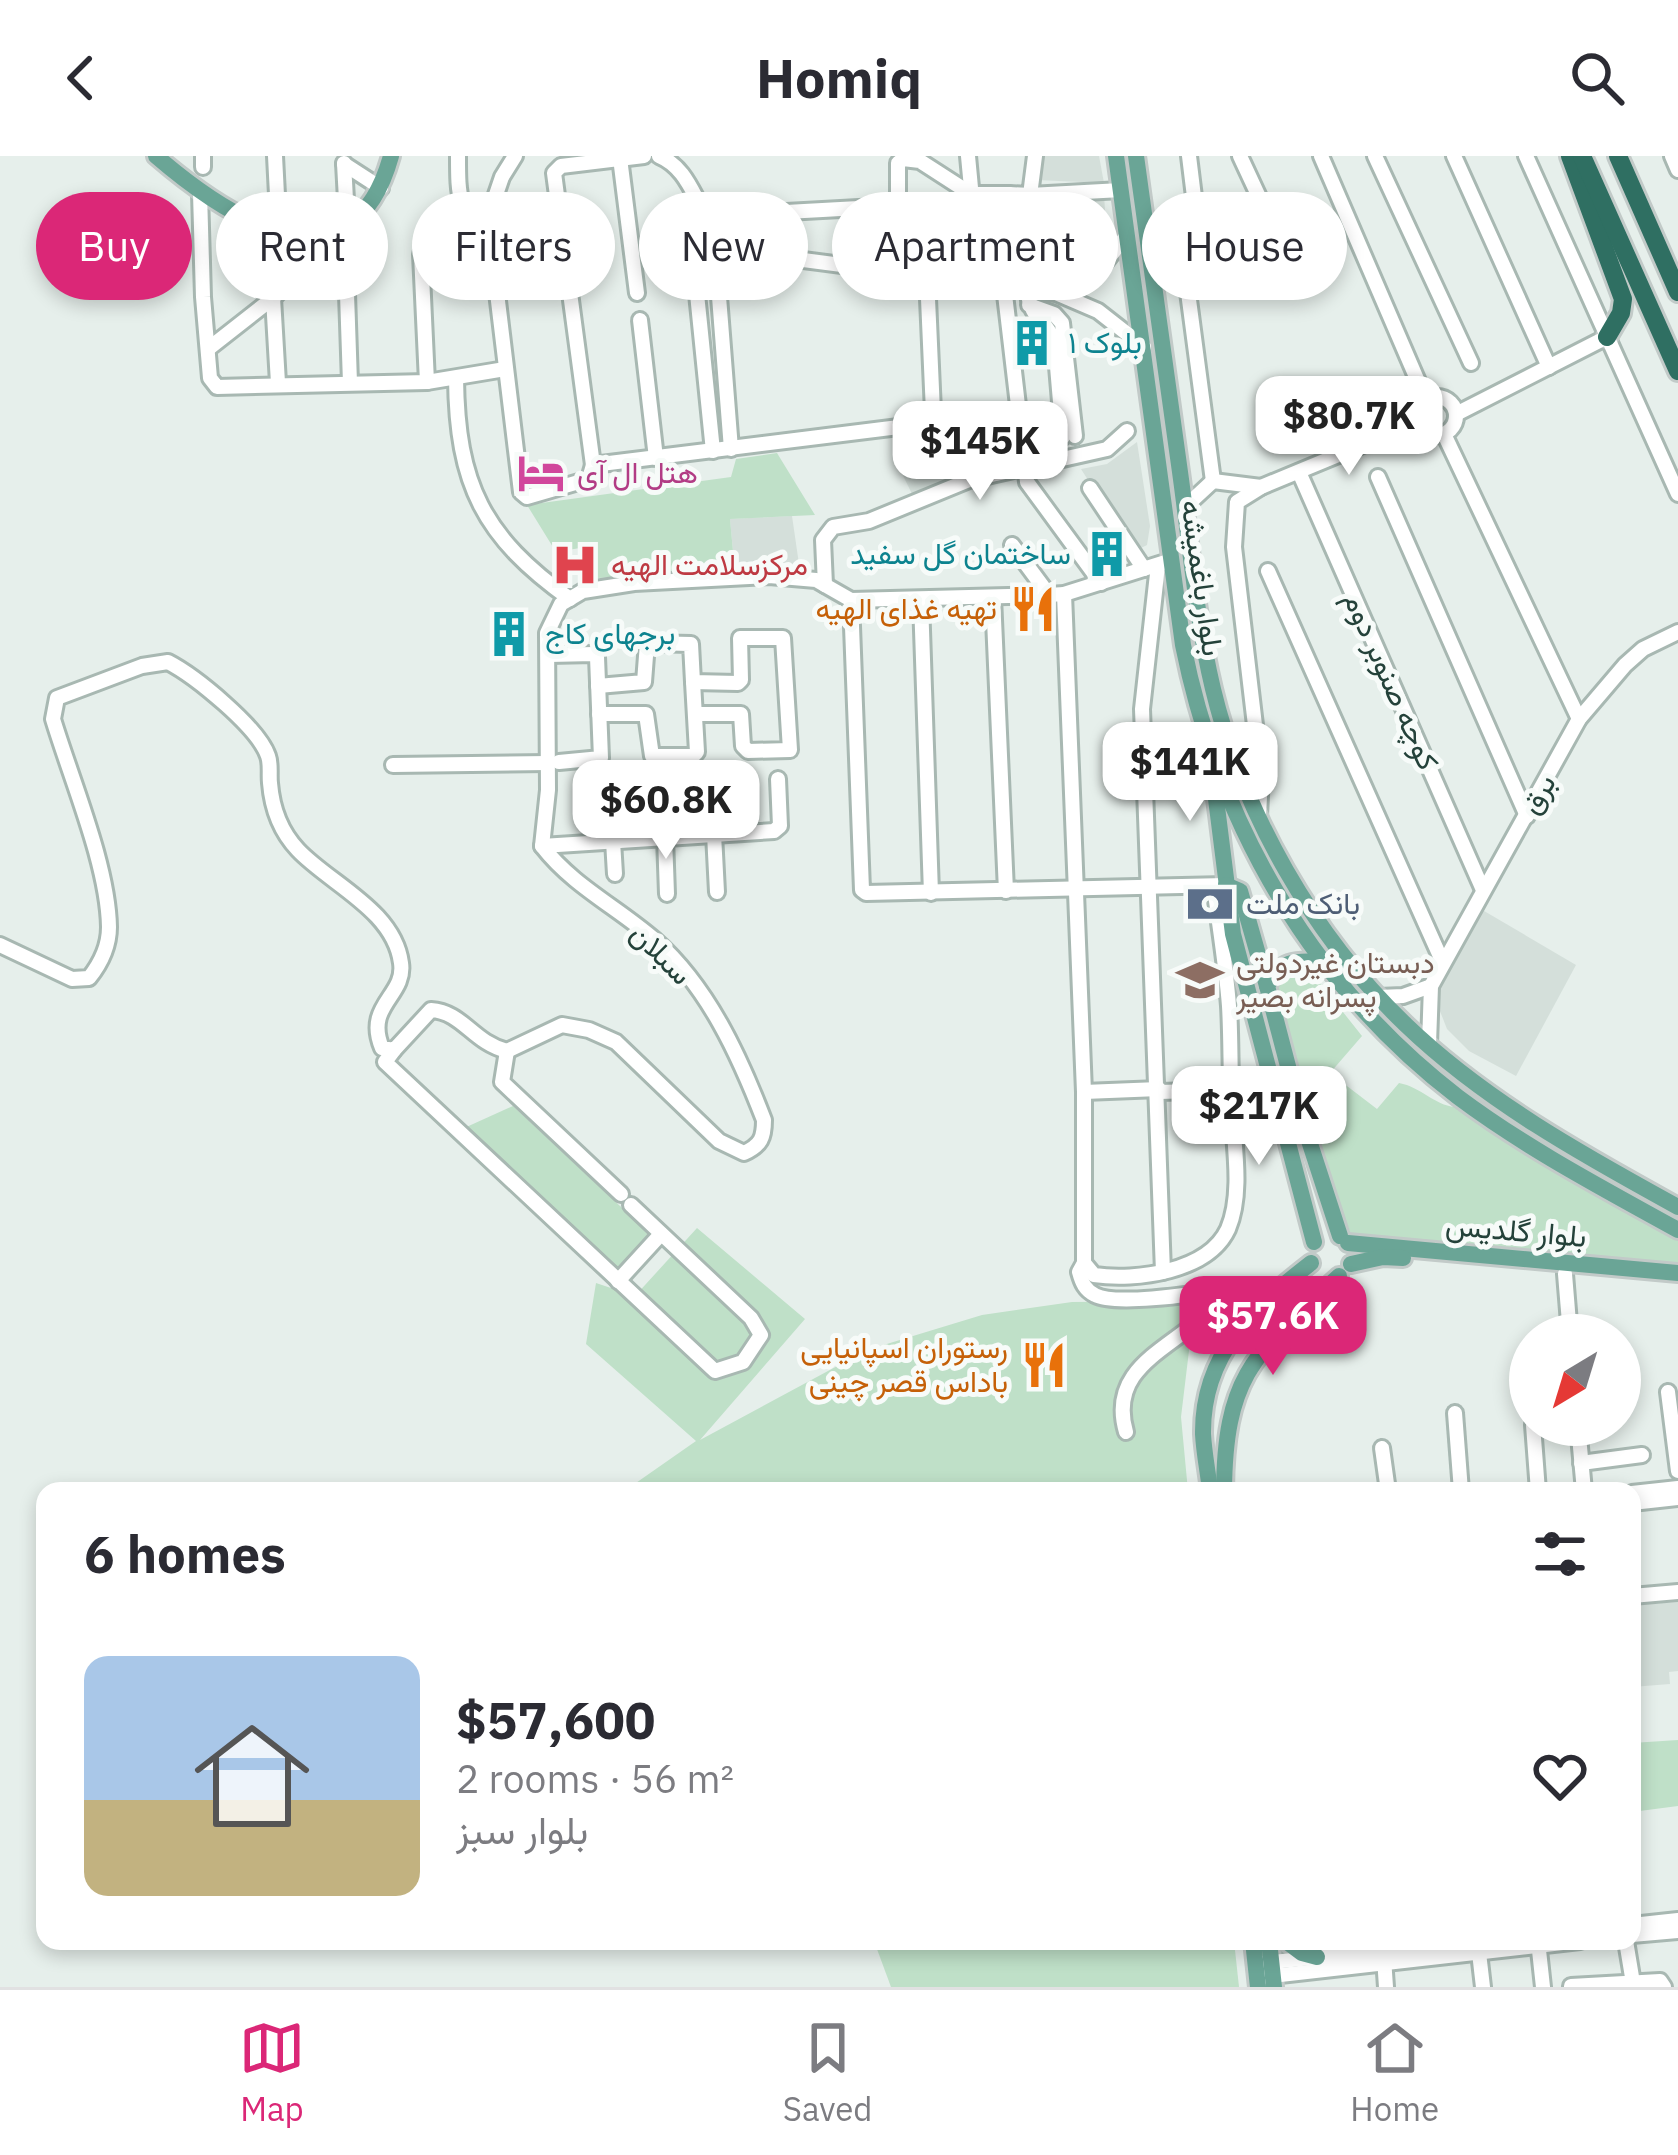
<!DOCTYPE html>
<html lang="en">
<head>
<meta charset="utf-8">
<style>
	:root { --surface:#fff; --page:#f7f7f7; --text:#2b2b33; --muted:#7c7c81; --line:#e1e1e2; --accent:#db2777 }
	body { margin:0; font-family:"IBM Plex Sans",Vazirmatn,sans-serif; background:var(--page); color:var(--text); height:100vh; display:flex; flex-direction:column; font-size:45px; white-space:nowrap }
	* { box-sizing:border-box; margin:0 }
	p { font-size:39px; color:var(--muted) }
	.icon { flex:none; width:66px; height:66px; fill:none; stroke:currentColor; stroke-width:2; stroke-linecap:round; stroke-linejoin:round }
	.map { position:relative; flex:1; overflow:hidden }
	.side { position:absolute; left:36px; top:1326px; width:1605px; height:468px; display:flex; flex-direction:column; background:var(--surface); border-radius:24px; box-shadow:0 6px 18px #0003 }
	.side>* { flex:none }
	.banner { position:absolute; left:36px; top:36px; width:1608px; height:108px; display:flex; gap:24px }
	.needle { width:78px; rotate:218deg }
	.tools { position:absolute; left:1509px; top:1158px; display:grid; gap:24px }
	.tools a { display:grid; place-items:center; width:132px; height:132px; border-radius:50%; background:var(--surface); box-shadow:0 6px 18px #0003; font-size:60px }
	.price { position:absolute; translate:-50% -102px; padding:0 27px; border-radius:24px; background:#fff; color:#222; font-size:39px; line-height:78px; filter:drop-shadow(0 3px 6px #0008) }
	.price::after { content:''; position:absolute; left:50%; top:72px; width:36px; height:27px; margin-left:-18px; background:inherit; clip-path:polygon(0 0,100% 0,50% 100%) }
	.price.active { background:var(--accent); color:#fff }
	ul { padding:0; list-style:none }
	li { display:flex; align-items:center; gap:36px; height:300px; padding:0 48px }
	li+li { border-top:3px solid var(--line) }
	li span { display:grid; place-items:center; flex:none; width:336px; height:240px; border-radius:24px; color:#555 }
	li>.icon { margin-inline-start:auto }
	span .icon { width:144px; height:144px; fill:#fffc; stroke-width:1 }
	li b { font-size:51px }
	h2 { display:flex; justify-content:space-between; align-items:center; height:144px; padding:0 48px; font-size:51px }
	.tag { padding:0 42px; border-radius:54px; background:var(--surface); box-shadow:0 6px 18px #0003; font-size:42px; line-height:108px }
	.tag.active { background:var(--accent); color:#fff }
	header { display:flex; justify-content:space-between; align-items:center; height:156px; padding:0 48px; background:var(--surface); font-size:54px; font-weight:800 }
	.menu { display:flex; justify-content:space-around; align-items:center; height:168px; border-top:3px solid var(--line); background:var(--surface); font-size:33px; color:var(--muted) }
	.menu a { display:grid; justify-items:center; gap:6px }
	.menu .active { color:var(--accent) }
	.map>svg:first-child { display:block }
</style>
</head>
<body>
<header><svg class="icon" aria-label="back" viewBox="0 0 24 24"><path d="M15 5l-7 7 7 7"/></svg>Homiq<svg class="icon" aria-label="search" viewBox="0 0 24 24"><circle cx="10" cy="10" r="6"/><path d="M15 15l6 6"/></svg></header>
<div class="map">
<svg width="1678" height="1831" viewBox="0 0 1678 1831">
	<rect width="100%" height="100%" fill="#e6efeb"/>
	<g fill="#d4dfda">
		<polygon points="1039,0 1099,0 1104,27 1036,24"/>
		<polygon points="1104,38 1106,70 1088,101 1060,120 1020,123 1015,55 1036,54 1037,42"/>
		<polygon points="915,279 943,293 951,322 912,338 893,299 912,291 907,280"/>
		<polygon points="1137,286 1150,370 1147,389 1137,394 1132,393 1081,313 1107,308"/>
		<polygon points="792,360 800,415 735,417 730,363"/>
		<polygon points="1479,752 1576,809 1516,920 1469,895 1447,873 1438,850 1438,828"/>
		<polygon points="1678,1446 1678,1515 1669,1516 1670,1528 1632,1531 1632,1449"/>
	</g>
	<g fill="#bfe0c8">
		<polygon points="777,297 815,359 730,363 735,417 597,422 592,390 556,396 527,349 731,321 736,303"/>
		<path d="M1308 812 1362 880 1330 917 1377 953 1399 927C1421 931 1434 949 1455 951L1678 1081V1113L1351 1078 1321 1006 1275 836 1288 813Z"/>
		<polygon points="513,950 650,1078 615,1116 462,973"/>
		<polygon points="697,1072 805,1163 700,1284 867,1194 982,1159 1072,1146 1195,1145 1181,1261 1188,1335 639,1335 633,1329 696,1285 586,1188 596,1127 635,1140"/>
		<polygon points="1678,1584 1678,1650 1632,1656 1632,1587"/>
		<polygon points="874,1785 1234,1785 1239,1831 891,1831"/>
	</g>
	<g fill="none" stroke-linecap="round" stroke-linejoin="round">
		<defs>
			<g id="minor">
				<polyline points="203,0 203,11"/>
				<polyline points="275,0 279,78 273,142 278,227"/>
				<path d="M458 0C458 41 458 56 490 84"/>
				<polyline points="515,0 502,21 488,62 521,336 527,341 589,323 593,309"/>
				<path d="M659 0C688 12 694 44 711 67 721 80 737 89 750 97L1056 137 1098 155 1144 191"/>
				<polyline points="968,0 980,127"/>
				<polyline points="1189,0 1200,90 1197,103 1184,106 1213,325"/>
				<polyline points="1240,0 1285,97"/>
				<polyline points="1321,0 1426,244"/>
				<polyline points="1375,0 1471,207"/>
				<polyline points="1454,0 1549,211"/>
				<polyline points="1526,0 1678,338"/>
				<polyline points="1672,0 1678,14"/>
				<polyline points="620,2 637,137"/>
				<polyline points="344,7 346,44"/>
				<polyline points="344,8 381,32"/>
				<polyline points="200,37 203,141 210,222 217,231 427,226 505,213"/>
				<polyline points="971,38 1009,38"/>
				<polyline points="1030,39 1121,34"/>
				<polyline points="768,57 895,50"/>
				<polyline points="711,67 695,62 690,69 713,295"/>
				<polyline points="421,98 427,226"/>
				<polyline points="898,117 898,7 903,3 920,5 971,38"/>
				<polyline points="1004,130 1027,326 1101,427"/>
				<polyline points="1016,132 1009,38 1030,39 1035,0"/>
				<path d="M1027 133C1031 166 1046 162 1055 187L1063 281"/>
				<polyline points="1056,137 1099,114 1127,79"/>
				<polyline points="1029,149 1054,158 1062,167 1075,280"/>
				<polyline points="640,164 656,302"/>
				<polyline points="208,193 273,142 348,69"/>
				<path d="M456 222C457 328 483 381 570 443"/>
				<polyline points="350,227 346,108 357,66"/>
				<circle cx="1437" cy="260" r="19"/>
				<polyline points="1456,258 1607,181"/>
				<polyline points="1444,278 1579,563"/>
				<polyline points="731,293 718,128 728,112 750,97"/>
				<polyline points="593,309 923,268 933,256 927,120"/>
				<polyline points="593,309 554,17 561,10 644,0"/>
				<polyline points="1299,316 1483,734"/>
				<polyline points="1378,321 1527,660"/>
				<polyline points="1213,325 1261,331"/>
				<polyline points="1090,332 1144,413"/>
				<polyline points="1185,351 1213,325"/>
				<polyline points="1012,389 1049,439"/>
				<polyline points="1158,409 1142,553 1163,1116"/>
				<polyline points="1268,415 1443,807"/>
				<polyline points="825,429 823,384 833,371 869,365 969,324 1107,293 1127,275"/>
				<path d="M1064 438 1084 936V1107L1079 1116C1082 1127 1085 1134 1095 1139 1113 1149 1191 1140 1212 1133L1220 1142C1186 1190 1105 1204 1126 1276"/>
				<polyline points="993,441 1006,735"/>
				<polyline points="851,444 862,734 866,737 1226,729"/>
				<polyline points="921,445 931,737"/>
				<polyline points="549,499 594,498 597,501 601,602 559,606"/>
				<polyline points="598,530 644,526 647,487 691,488 693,526 738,527 741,524 740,482 783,482 790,594 748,595 743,590 741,558 695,558"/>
				<polyline points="599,558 646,558 652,600 693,600 697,596 693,526"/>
				<polyline points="393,609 548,607"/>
				<polyline points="676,625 680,680"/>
				<polyline points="617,629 619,685"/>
				<polyline points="1259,660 1261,620 1234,391 1237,346 1261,331 1418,266"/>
				<polyline points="714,678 717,736"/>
				<polyline points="665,681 667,738"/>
				<polyline points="613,685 615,718"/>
				<polyline points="542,690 774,675 780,670 778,623"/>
				<path d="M0 789 72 823 89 822C101 807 109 791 109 771 108 709 71 623 53 563L57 542 142 510 168 506C195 520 258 571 268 600 271 608 269 619 270 627 272 652 281 676 298 694 330 728 394 754 401 807 406 840 364 849 382 892L394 894 431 854C463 856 472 886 507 895"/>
				<polyline points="1379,841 1403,840 1431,830"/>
				<polyline points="1429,888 1431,830 1579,563 1625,509 1643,493 1678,476"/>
				<polyline points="394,894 385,906 715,1215 743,1206 761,1179 751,1162 631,1049"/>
				<path d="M507 895 562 869 589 874 616 886 719 985 744 997C761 989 764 982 764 964 739 899 708 831 655 784 617 751 573 730 542 690L548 634 547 477 561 448 583 435 634 427 769 420 816 424 851 444 1049 439 1064 438 1172 404"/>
				<polyline points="507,895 502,926 621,1038"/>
				<polyline points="1084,936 1159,933"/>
				<polyline points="1159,936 1231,934"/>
				<path d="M1084 1107 1094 1119C1136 1125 1208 1116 1228 1073 1243 1038 1234 989 1232 952 1230 918 1231 884 1229 850 1226 810 1219 769 1214 730"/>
				<polyline points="1565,1118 1570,1179"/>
				<polyline points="618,1125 661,1078"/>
				<polyline points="1529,1223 1530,1236"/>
				<polyline points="1668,1236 1678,1315"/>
				<polyline points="1455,1257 1461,1335"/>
				<polyline points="1533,1269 1538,1335"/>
				<polyline points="1578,1269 1584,1335"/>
				<polyline points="1382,1292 1388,1335"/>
				<polyline points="1581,1307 1642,1299"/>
				<polyline points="1632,1337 1678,1332"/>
				<polyline points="1632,1347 1678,1342"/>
				<polyline points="1632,1440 1678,1436"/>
				<polyline points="1632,1769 1678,1764"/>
				<polyline points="1632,1779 1678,1775"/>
				<polyline points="1538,1785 1543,1831"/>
				<polyline points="1626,1785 1633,1827"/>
				<polyline points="1478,1788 1483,1831"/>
				<polyline points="1384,1802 1386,1831"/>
				<polyline points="1262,1807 1477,1785"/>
				<polyline points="1263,1821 1580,1785"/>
				<polyline points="1571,1830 1660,1825 1664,1831"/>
			</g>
			<g id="major">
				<path d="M156 0C228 62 351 143 391 0"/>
				<path d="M1116 0 1183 489C1219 669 1312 829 1458 941 1526 992 1604 1033 1678 1074"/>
				<path d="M1136 0C1151 105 1165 211 1180 316 1190 388 1196 462 1213 533 1243 657 1313 780 1406 869 1484 944 1583 999 1678 1051"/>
				<polyline points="1213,619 1233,778 1314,1086"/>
				<polyline points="1226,729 1240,735 1267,830"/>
				<path d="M1321 806C1295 804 1280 805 1267 830L1301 960 1340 1080"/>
				<polyline points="1348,1087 1678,1117"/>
				<polyline points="1351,1108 1383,1101 1403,1102"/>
				<path d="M1210 1335C1208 1316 1204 1297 1203 1278 1202 1198 1253 1152 1311 1107"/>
				<path d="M1224 1335C1225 1216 1257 1196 1339 1120"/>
				<polyline points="1253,1785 1258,1831"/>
				<polyline points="1269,1785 1274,1831"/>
				<polyline points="1286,1785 1302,1797 1317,1801"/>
			</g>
			<g id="highway">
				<polyline points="1570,0 1623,143 1621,157 1607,181"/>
				<polyline points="1582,0 1678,215"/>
				<polyline points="1618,0 1678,136"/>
			</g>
		</defs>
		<use href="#minor" stroke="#a8b8b2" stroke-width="20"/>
		<use href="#major" stroke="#c2cac8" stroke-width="22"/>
		<use href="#highway" stroke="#c2cac8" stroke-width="24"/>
		<use href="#minor" stroke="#fff" stroke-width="14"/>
		<use href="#major" stroke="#6aa596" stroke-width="16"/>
		<use href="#highway" stroke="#2f6f62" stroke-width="18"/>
	</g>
	<defs>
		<symbol id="building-bare" viewBox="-9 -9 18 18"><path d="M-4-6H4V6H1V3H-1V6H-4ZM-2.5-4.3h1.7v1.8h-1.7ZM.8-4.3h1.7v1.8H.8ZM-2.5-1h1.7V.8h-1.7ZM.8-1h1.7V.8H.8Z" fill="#0f9aa8" stroke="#f7fbf9" stroke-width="2.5" paint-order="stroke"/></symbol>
		<symbol id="hotel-bare" viewBox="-9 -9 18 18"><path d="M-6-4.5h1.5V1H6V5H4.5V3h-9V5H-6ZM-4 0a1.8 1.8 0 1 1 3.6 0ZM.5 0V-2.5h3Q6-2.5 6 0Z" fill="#d1479c" stroke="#f7fbf9" stroke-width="2.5" paint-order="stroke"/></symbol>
		<symbol id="hospital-bare" viewBox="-9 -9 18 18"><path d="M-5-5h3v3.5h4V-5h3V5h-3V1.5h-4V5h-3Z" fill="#e0444e" stroke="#f7fbf9" stroke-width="2.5" paint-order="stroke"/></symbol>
		<symbol id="restaurant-bare" viewBox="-9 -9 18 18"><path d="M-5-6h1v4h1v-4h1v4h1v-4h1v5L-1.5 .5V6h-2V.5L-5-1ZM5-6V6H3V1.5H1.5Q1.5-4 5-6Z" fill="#e8710a" stroke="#f7fbf9" stroke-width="2.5" paint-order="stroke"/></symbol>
		<symbol id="bank-bare" viewBox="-9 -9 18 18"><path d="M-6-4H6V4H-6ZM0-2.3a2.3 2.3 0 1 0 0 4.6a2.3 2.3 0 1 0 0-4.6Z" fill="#5c6f8a" stroke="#f7fbf9" stroke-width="2.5" paint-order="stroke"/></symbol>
		<symbol id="school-bare" viewBox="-9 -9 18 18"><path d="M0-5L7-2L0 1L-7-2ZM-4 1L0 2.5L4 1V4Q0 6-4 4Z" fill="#8d6e63" stroke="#f7fbf9" stroke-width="2.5" paint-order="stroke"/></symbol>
	</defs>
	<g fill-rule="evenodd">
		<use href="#building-bare" x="999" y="154" width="66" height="66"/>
		<use href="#hotel-bare" x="508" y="284" width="66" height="66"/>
		<use href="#building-bare" x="1074" y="365" width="66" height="66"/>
		<use href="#hospital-bare" x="542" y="376" width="66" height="66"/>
		<use href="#restaurant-bare" x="1000" y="420" width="66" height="66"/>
		<use href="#building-bare" x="476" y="445" width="66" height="66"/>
		<use href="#bank-bare" x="1177" y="715" width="66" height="66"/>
		<use href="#school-bare" x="1167" y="791" width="66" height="66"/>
		<use href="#restaurant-bare" x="1011" y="1176" width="66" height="66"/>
	</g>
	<g text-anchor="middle" stroke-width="10" stroke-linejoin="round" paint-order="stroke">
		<g font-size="30" fill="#0d838f" stroke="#f7fbf9" text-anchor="start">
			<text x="1068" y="197">بلوک ۱</text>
			<text x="1071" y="408" text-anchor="end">ساختمان گل سفید</text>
			<text x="545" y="488">برجهای کاج</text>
		</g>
		<g font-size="30" fill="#b23c85" stroke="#f7fbf9" text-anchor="start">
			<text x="577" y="327">هتل ال آی</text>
		</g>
		<g font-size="30" fill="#be3a42" stroke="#f7fbf9" text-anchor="start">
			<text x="611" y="419">مرکزسلامت الهیه</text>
		</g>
		<g font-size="30" fill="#24423a" stroke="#f7fbf9">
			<text transform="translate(1202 422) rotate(82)" y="10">بلوار باغمیشه</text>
			<text transform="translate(1391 525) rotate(66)" y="10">کوچه صنوبر دوم</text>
			<text transform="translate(1538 638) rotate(-60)" y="10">برق</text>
			<text transform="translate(661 798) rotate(45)" y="10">سبلان</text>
			<text transform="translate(1516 1075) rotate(5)" y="10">بلوار گلدیس</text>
		</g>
		<g font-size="30" fill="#c56008" stroke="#f7fbf9" text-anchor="end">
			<text x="997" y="463">تهیه غذای الهیه</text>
			<text x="1008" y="1202">رستوران اسپانیایی<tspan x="1008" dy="34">باداس قصر چینی</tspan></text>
		</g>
		<g font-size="30" fill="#4e5e75" stroke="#f7fbf9" text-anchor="start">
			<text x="1246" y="758">بانک ملت</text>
		</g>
		<g font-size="30" fill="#785e54" stroke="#f7fbf9" text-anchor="start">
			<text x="1236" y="817">دبستان غیردولتی<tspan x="1236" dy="34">پسرانه بصیر</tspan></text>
		</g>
	</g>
</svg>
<div class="tools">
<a><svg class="needle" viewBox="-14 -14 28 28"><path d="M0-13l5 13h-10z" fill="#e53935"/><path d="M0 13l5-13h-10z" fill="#7c7c81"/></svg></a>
</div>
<b class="price" style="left:1349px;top:322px">$80.7K</b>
<b class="price" style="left:980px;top:347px">$145K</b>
<b class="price" style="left:1190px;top:668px">$141K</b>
<b class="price" style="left:666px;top:706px">$60.8K</b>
<b class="price" style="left:1259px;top:1012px">$217K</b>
<b class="price active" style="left:1273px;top:1222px">$57.6K</b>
<div class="banner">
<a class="tag active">Buy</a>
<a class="tag">Rent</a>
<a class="tag">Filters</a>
<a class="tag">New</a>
<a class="tag">Apartment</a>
<a class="tag">House</a>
</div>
<section class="side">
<h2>6 homes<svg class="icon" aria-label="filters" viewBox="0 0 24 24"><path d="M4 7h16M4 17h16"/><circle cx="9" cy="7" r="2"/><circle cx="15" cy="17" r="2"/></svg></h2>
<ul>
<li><span style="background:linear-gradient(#a9c7e8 60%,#c2b280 0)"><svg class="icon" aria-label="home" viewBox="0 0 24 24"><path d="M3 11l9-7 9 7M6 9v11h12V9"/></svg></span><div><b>$57,600</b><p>2 rooms · 56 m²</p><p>بلوار سبز</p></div><svg class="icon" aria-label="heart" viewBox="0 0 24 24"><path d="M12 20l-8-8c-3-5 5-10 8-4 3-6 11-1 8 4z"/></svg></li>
</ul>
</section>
</div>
<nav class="menu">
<a class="active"><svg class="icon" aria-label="map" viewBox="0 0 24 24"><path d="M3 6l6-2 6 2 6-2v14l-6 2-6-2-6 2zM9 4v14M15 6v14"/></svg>Map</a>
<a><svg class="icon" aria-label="saved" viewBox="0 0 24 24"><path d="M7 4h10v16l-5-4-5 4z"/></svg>Saved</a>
<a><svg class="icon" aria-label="home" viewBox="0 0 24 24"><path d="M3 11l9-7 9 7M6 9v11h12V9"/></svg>Home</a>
</nav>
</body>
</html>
